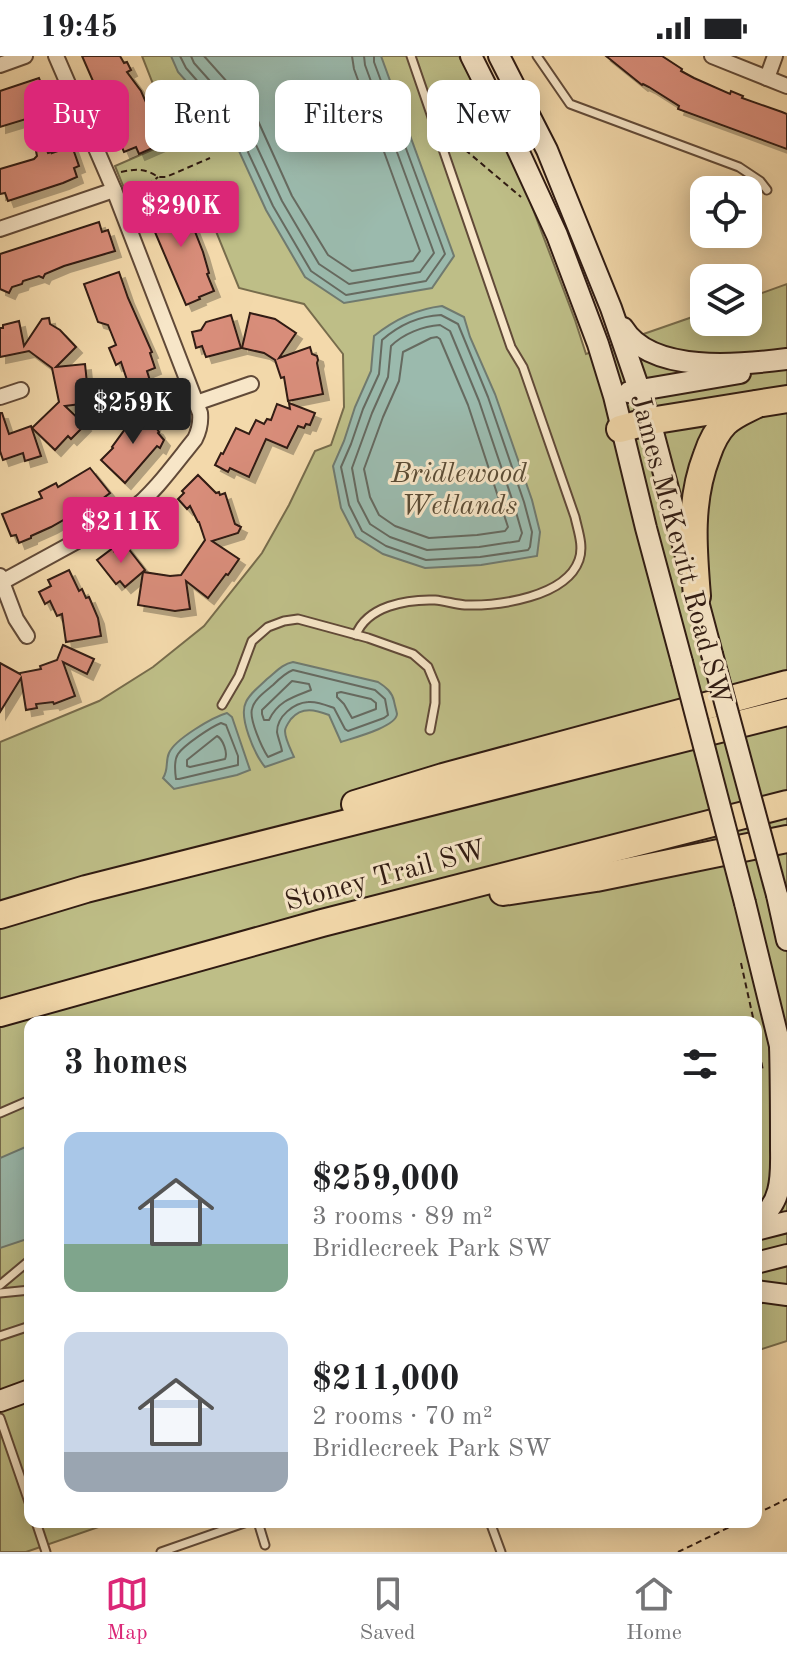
<!DOCTYPE html>
<html lang="en">
<head>
<meta charset="utf-8">
<style>
	:root { --surface:#fff; --page:#f6f6f6; --text:#202124; --muted:#757577; --line:#e0e0e0; --accent:#db2777 }
	body { margin:0; font-family:"Old Standard TT",serif; background:var(--page); color:var(--text); height:100vh; display:flex; flex-direction:column; font-size:30px; white-space:nowrap }
	* { box-sizing:border-box; margin:0 }
	p { font-size:26px; color:var(--muted) }
	.icon { flex:none; width:44px; height:44px; fill:none; stroke:currentColor; stroke-width:2; stroke-linecap:round; stroke-linejoin:round }
	.map { position:relative; flex:1; overflow:hidden }
	.panel { position:absolute; left:24px; top:960px; width:738px; height:512px; display:flex; flex-direction:column; background:var(--surface); border-radius:16px; box-shadow:0 4px 20px #0003 }
	.panel>* { flex:none }
	.hud { position:absolute; left:24px; top:24px; width:740px; height:72px; display:flex; gap:16px }
	.fabs { position:absolute; left:690px; top:120px; display:grid; gap:16px }
	.fabs a { display:grid; place-items:center; width:72px; height:72px; border-radius:16px; background:var(--surface); box-shadow:0 4px 20px #0003; font-size:40px }
	.price { position:absolute; translate:-50% -68px; padding:0 18px; border-radius:8px; background:var(--accent); color:#fff; font-size:26px; line-height:52px; filter:drop-shadow(0 2px 4px #0008) }
	.price::after { content:''; position:absolute; left:50%; top:48px; width:24px; height:18px; margin-left:-12px; background:inherit; clip-path:polygon(0 0,100% 0,50% 100%) }
	.price.active { background:#222; color:#fff }
	ul { padding:0; list-style:none }
	li { display:flex; align-items:center; gap:24px; height:200px; padding:0 40px }
	li span { display:grid; place-items:center; flex:none; width:224px; height:160px; border-radius:16px; color:#555 }
	li>.icon { margin-inline-start:auto }
	span .icon { width:96px; height:96px; fill:#fffc; stroke-width:1 }
	li b { font-size:34px }
	h2 { display:flex; justify-content:space-between; align-items:center; height:96px; padding:0 40px; font-size:34px }
	.pill { padding:0 28px; border-radius:16px; background:var(--surface); box-shadow:0 4px 20px #0003; font-size:28px; line-height:72px }
	.pill.active { background:var(--accent); color:#fff }
	.status { display:flex; justify-content:space-between; align-items:center; height:56px; padding:0 40px; background:var(--surface); direction:ltr }
	.status svg { height:22px; fill:currentColor }
	.menu { display:flex; justify-content:space-around; align-items:center; height:112px; border-top:2px solid var(--line); background:var(--surface); font-size:22px; color:var(--muted) }
	.menu a { display:grid; justify-items:center; gap:4px }
	.menu .active { color:var(--accent) }
	.map>svg:first-child { display:block }
</style>
</head>
<body>
<div class="status"><b>19:45</b><svg viewBox="0 0 49 12"><path d="M0 12V9h3v3zM5 12V6h3v6zM10 12V3h3v9zM15 12V0h3v12zM26 1h20v11H26zM47 4h2v5h-2z"/></svg></div>
<div class="map">
<svg width="787" height="1496" viewBox="0 0 787 1496">
	<defs>
		<filter id="shadow"><feDropShadow dx="6" dy="6" stdDeviation="0" flood-color="#0004"/></filter>
	</defs>
	<rect width="100%" height="100%" fill="#f3d9ab"/>
	<filter id="stains"><feTurbulence type="fractalNoise" baseFrequency=".0025" numOctaves="4"/><feColorMatrix values="0 0 0 0 .2 0 0 0 0 .09 0 0 0 0 .02 0 0 0 .5 -.17"/></filter>
	<radialGradient id="worn" r=".72"><stop offset=".6" stop-color="#630" stop-opacity="0"/><stop offset="1" stop-color="#630" stop-opacity=".3"/></radialGradient>
	<polygon fill="#bebe87" stroke="#776c4c" stroke-width="2" points="142,0 459,0 517,111 575,264 586,298 704,257 704,266 748,266 748,242 787,228 787,1285 756,1295 756,966 30,966 30,1466 113,1466 26,1496 0,1496 0,686 99,645 153,611 204,570 262,497 289,449 315,395 331,389 344,351 343,298 304,248 239,232 196,126 132,152 115,110 175,84"/>
	<g fill="#9bbaad" stroke="#707a6f" stroke-width="2">
		<polygon points="171,0 381,0 454,200 432,232 344,247 305,221 266,154 229,73 178,16"/>
		<path d="M442 250 464 261 470 281 495 338 532 444 540 476 537 500 481 509 425 512 383 498 356 481 341 452 333 410 344 385 355 351 371 315 374 280C394 264 416 253 442 250Z"/>
		<path d="M293 606 378 626C386 631 392 636 394 645 394 646 397 657 397 658 396 671 353 682 341 686L329 659C316 654 302 650 291 663 289 666 285 671 285 675 285 683 291 694 294 701L265 711C255 699 238 661 246 646 250 637 260 630 267 623 276 616 282 608 293 606Z"/>
		<path d="M227 657 232 661 250 714 237 719 174 733 163 722C169 713 165 706 169 697 175 683 213 661 227 657Z"/>
		<polygon points="30,1089 30,1182 0,1192 0,1102"/>
	</g>
	<g fill="none" stroke-linecap="round" stroke-linejoin="round">
		<g stroke="#666a60" stroke-width="2">
			<polyline points="180,0 186,12 235,68 273,150 311,215 346,239 426,225 445,198 374,6 374,0"/>
			<polyline points="191,0 194,7 244,63 282,145 319,208 349,228 420,216 434,197 365,9 364,0"/>
			<polyline points="204,0 254,56 292,140 328,199 352,215 413,205 420,195 354,13 352,0"/>
			<path d="M441 259 458 268 488 341 524 446 532 476 530 491 528 494 480 501 426 504 386 490 362 475 349 449 341 411 351 388 363 353 379 318 382 284C398 270 419 260 441 259Z"/>
			<path d="M440 269 450 275 479 345 514 449 522 477 519 485 479 491 427 494 390 481 370 468 358 445 352 412 372 357 388 321 391 290C403 278 423 270 440 269Z"/>
			<polygon points="431,282 437,281 440,283 468,349 508,471 505,475 477,479 429,482 395,470 379,459 370,441 364,413 383,361 399,325 403,296"/>
			<path d="M293 614 375 634 385 643 388 659 384 662 348 675 345 673 334 652C326 649 317 645 308 646 294 647 277 660 277 676 278 682 281 689 282 695L268 701C262 692 249 663 252 653 254 643 266 635 273 629 279 623 285 617 293 614Z"/>
			<path d="M292 625 309 628 311 634C293 641 278 645 269 664H264L262 658V654Z"/>
			<polygon points="341,636 371,643 376,647 376,653 352,662 344,648 337,641 337,637"/>
			<path d="M221 667 226 669 238 700V709L179 723H176C175 716 174 704 178 698 184 689 211 671 221 667Z"/>
			<path d="M217 680C223 683 228 697 225 703L190 711 187 710V704Z"/>
		</g>
	</g>
	<g fill="#d88d7a" stroke="#301b12" stroke-width="2" filter="url(#shadow)">
		<polygon points="82,0 120,0 124,7 127,6 131,14 127,16 141,35 164,87 139,98 136,91 124,96"/>
		<polygon points="606,0 662,0 682,13 681,15 694,22 730,38 731,35 743,40 742,42 782,56 787,58 787,93 678,53 679,50 649,31 643,28 642,29"/>
		<polygon points="39,22 43,32 49,32 56,54 50,56 47,61 43,62 39,59 0,71 0,35"/>
		<polygon points="72,90 79,110 74,112 77,121 63,127 8,145 5,137 0,138 0,113 34,103 37,100 36,95 46,91 48,97 52,96 52,97"/>
		<polygon points="173,140 176,146 183,149 190,163 203,196 209,217 207,218 214,235 199,241 200,243 186,249 146,155 155,152 153,147"/>
		<polygon points="99,166 102,176 108,174 115,195 64,210 45,218 43,222 39,220 23,225 22,228 12,231 9,237 0,233 0,198"/>
		<polygon points="119,216 128,242 152,296 150,297 155,312 147,315 152,331 166,331 167,344 158,344 158,349 136,350 134,325 128,327 121,306 116,309 109,292 116,289 108,269 98,266 84,228"/>
		<polygon points="250,257 275,263 296,277 279,302 310,291 312,298 317,300 318,304 317,307 323,338 288,345 284,321 281,322 275,304 264,297 242,292"/>
		<polygon points="231,259 241,292 206,301 202,290 196,292 192,276 201,274 206,266"/>
		<polygon points="49,262 50,268 60,274 76,291 56,311 85,308 89,347 65,350 85,369 71,383 68,380 55,394 32,372 59,346 52,312 29,295 0,301 0,272 3,272 3,269 19,265 24,290 42,263"/>
		<polygon points="289,347 315,357 310,369 306,368 304,372 298,370 287,392 266,383 249,421 230,412 228,416 215,409 221,397 223,398 236,372 249,378 256,364 264,368 267,363 271,364 277,348 290,353"/>
		<polygon points="131,354 155,367 153,371 157,373 159,376 158,377 164,384 160,392 157,390 125,427 101,404 113,392 112,391 125,373 121,371"/>
		<polygon points="0,357 2,357 9,378 31,370 41,400 25,405 23,397 3,404 0,395"/>
		<polygon points="90,412 110,437 98,446 97,445 51,471 31,480 31,482 19,487 16,479 11,480 2,458 42,442 39,436 56,427 58,431"/>
		<polygon points="198,419 216,437 219,436 220,439 225,437 235,468 241,471 238,477 212,485 239,503 228,519 226,518 208,542 186,525 190,553 175,555 138,549 143,516 170,520 181,519 205,484 199,466 198,466 190,450 187,453 178,443 184,437 182,435"/>
		<polygon points="124,487 145,514 125,531 120,525 116,528 97,504 113,492 114,495"/>
		<polygon points="69,514 79,535 82,533 86,542 89,541 98,562 101,580 66,586 62,558 57,560 50,545 45,548 39,536 51,530 48,524"/>
		<polygon points="63,589 94,603 87,618 63,606 75,640 54,648 53,646 36,648 37,652 26,654 21,622 0,656 0,607 20,618 20,617 41,613 40,610 57,604"/>
	</g>
	<g fill="none" stroke-linecap="round" stroke-linejoin="round">
		<defs>
			<g id="lane">
				<polyline points="537,0 570,48 739,111 760,125 767,134"/>
				<path d="M356 579C367 550 407 543 435 544 445 545 455 548 465 549 499 550 566 541 579 504 584 490 578 475 575 461L523 311 511 291 411 0"/>
				<polyline points="222,649 239,620 252,585 268,571 284,565 298,563 368,582 413,598 428,611 435,628 435,647 430,674"/>
				<polyline points="0,1057 30,1044"/>
				<polyline points="0,1229 30,1204"/>
				<polyline points="0,1237 30,1234"/>
				<polyline points="0,1280 30,1270"/>
				<polyline points="0,1362 30,1449"/>
				<polyline points="36,1466 46,1496"/>
				<polyline points="258,1466 265,1489"/>
				<polyline points="490,1466 501,1496"/>
				<polyline points="161,1496 247,1466"/>
			</g>
			<g id="street">
				<polyline points="712,0 787,30"/>
				<polyline points="0,9 25,0"/>
				<polyline points="767,22 775,0"/>
				<polyline points="0,173 114,134"/>
				<polyline points="0,341 21,334"/>
				<polyline points="196,347 251,328"/>
				<polyline points="140,447 165,480"/>
				<path d="M0 520 2 526 130 456C155 436 174 409 195 383 199 375 201 367 200 357L114 134 56 0"/>
				<polyline points="2,526 16,563 27,580"/>
			</g>
			<g id="secondary">
				<polyline points="471,0 516,90 557,179 598,288 614,340 646,472 682,606"/>
				<polyline points="499,0 547,94 611,252 650,365 712,598"/>
				<path d="M623 272C651 318 740 309 787 303"/>
				<polyline points="629,336 740,317"/>
				<polyline points="777,839 787,884"/>
				<polyline points="745,847 783,1002"/>
				<path d="M756 1164C767 1158 775 1147 778 1135 782 1121 781 1105 781 1091 781 1057 781 1023 780 989"/>
				<polyline points="756,1174 787,1166"/>
				<polyline points="756,1207 787,1199"/>
				<polyline points="756,1235 787,1239"/>
				<polyline points="0,1345 30,1334"/>
			</g>
			<g id="highway">
				<polyline points="620,373 650,365 787,343"/>
				<path d="M697 540C693 492 689 445 707 399 711 387 716 376 725 367 734 358 746 354 757 348"/>
				<polyline points="355,748 443,721 787,628"/>
				<polyline points="503,836 596,822 787,783"/>
				<polyline points="0,859 86,833 787,656"/>
				<polyline points="0,957 322,867 787,748"/>
			</g>
		</defs>
		<use href="#lane" stroke="#614a38" stroke-width="11"/>
		<use href="#street" stroke="#614a38" stroke-width="18"/>
		<use href="#secondary" stroke="#301b12" stroke-width="24"/>
		<use href="#highway" stroke="#301b12" stroke-width="30"/>
		<g stroke="#301b12" stroke-width="2" stroke-dasharray="6 4" stroke-linecap="butt">
			<polyline points="450,81 521,141"/>
			<path d="M121 116C136 113 145 112 158 121H166L210 102"/>
			<polyline points="131,140 141,135 158,121"/>
			<polyline points="741,907 754,966"/>
			<polyline points="756,977 763,1015"/>
			<polyline points="756,1458 787,1443"/>
			<polyline points="678,1496 740,1466"/>
		</g>
		<use href="#lane" stroke="#f7e6c8" stroke-width="7"/>
		<use href="#street" stroke="#f7e6c8" stroke-width="14"/>
		<use href="#secondary" stroke="#f7e6c8" stroke-width="20"/>
		<use href="#highway" stroke="#f3d9ab" stroke-width="26"/>
		<defs>
			<g id="secondary-bridge">
				<polyline points="712,598 777,839"/>
				<polyline points="682,606 745,847"/>
			</g>
		</defs>
		<use href="#secondary-bridge" stroke="#301b12" stroke-width="24" stroke-linecap="butt"/>
		<use href="#secondary-bridge" stroke="#f7e6c8" stroke-width="20"/>
	</g>
	<g text-anchor="middle" stroke-width="6" stroke-linejoin="round" paint-order="stroke">
		<g font-size="28" font-style="italic" fill="#5b4c35" stroke="#f7e6c8">
			<text x="459" y="426">Bridlewood<tspan x="459" dy="32">Wetlands</tspan></text>
		</g>
		<g font-size="28" fill="#301b12" stroke="#f7e6c8">
			<text transform="translate(682 493) rotate(75)" y="10">James McKevitt Road SW</text>
			<text transform="translate(385 818) rotate(-15)" y="10">Stoney Trail SW</text>
		</g>
	</g>
	<rect width="100%" height="100%" filter="url(#stains)"/>
	<rect width="100%" height="100%" fill="url(#worn)"/>
</svg>
<div class="fabs">
<a><svg class="icon" aria-label="locate" viewBox="0 0 24 24"><circle cx="12" cy="12" r="6"/><path d="M12 2v4M12 18v4M2 12h4M18 12h4"/></svg></a>
<a><svg class="icon" aria-label="layers" viewBox="0 0 24 24"><path d="M12 4l9 5-9 5-9-5zM3 14l9 5 9-5"/></svg></a>
</div>
<b class="price" style="left:181px;top:193px">$290K</b>
<b class="price active" style="left:133px;top:390px">$259K</b>
<b class="price" style="left:121px;top:509px">$211K</b>
<div class="hud">
<a class="pill active">Buy</a>
<a class="pill">Rent</a>
<a class="pill">Filters</a>
<a class="pill">New</a>
</div>
<section class="panel">
<h2>3 homes<svg class="icon" aria-label="filters" viewBox="0 0 24 24"><path d="M4 7h16M4 17h16"/><circle cx="9" cy="7" r="2"/><circle cx="15" cy="17" r="2"/></svg></h2>
<ul>
<li><span style="background:linear-gradient(#a9c7e8 70%,#7fa58c 0)"><svg class="icon" aria-label="home" viewBox="0 0 24 24"><path d="M3 11l9-7 9 7M6 9v11h12V9"/></svg></span><div><b>$259,000</b><p>3 rooms · 89 m²</p><p>Bridlecreek Park SW</p></div></li>
<li><span style="background:linear-gradient(#c9d6e8 75%,#9aa5b1 0)"><svg class="icon" aria-label="home" viewBox="0 0 24 24"><path d="M3 11l9-7 9 7M6 9v11h12V9"/></svg></span><div><b>$211,000</b><p>2 rooms · 70 m²</p><p>Bridlecreek Park SW</p></div></li>
</ul>
</section>
</div>
<nav class="menu">
<a class="active"><svg class="icon" aria-label="map" viewBox="0 0 24 24"><path d="M3 6l6-2 6 2 6-2v14l-6 2-6-2-6 2zM9 4v14M15 6v14"/></svg>Map</a>
<a><svg class="icon" aria-label="saved" viewBox="0 0 24 24"><path d="M7 4h10v16l-5-4-5 4z"/></svg>Saved</a>
<a><svg class="icon" aria-label="home" viewBox="0 0 24 24"><path d="M3 11l9-7 9 7M6 9v11h12V9"/></svg>Home</a>
</nav>
</body>
</html>
